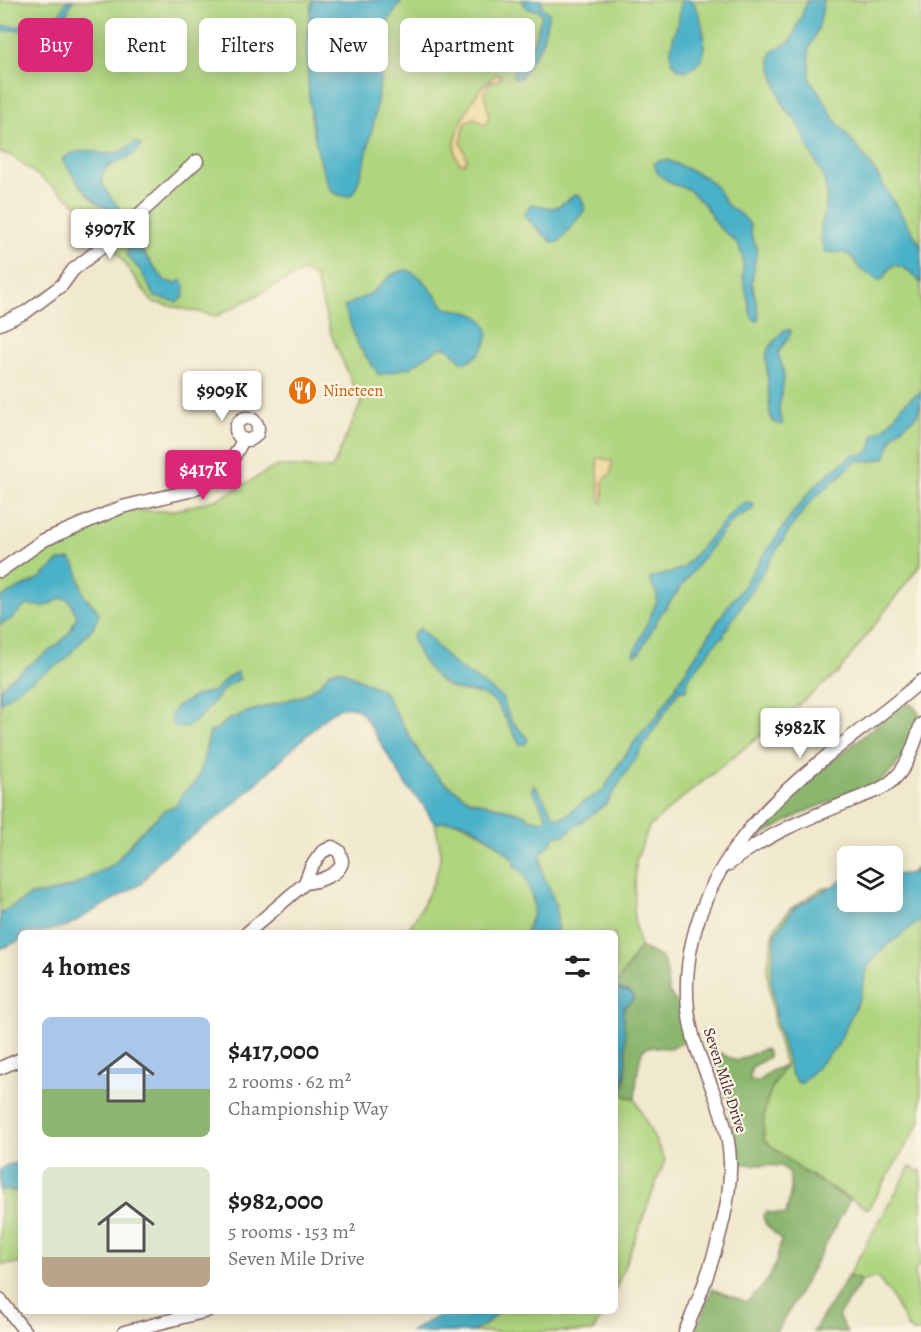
<!DOCTYPE html>
<html lang="en">
<head>
<meta charset="utf-8">
<style>
	:root { --surface:#fff; --page:#f2f2f2; --text:#222; --muted:#767676; --accent:#db2777 }
	body { margin:0; font-family:Alegreya,serif; background:var(--page); color:var(--text); height:100vh; display:flex; flex-direction:column; font-size:22px; white-space:nowrap }
	* { box-sizing:border-box; margin:0 }
	p { font-size:20px; color:var(--muted) }
	.icon { flex:none; width:33px; height:33px; fill:none; stroke:currentColor; stroke-width:2; stroke-linecap:round; stroke-linejoin:round }
	.map { position:relative; flex:1; overflow:hidden }
	.sheet { position:absolute; left:18px; top:930px; width:600px; height:384px; display:flex; flex-direction:column; background:var(--surface); border-radius:9px; box-shadow:0 3px 15px #0003 }
	.sheet>* { flex:none }
	.guide { position:absolute; left:18px; top:18px; width:600px; height:54px; display:flex; gap:12px }
	.tools { position:absolute; left:837px; top:846px; display:grid; gap:12px }
	.tools a { display:grid; place-items:center; width:66px; height:66px; border-radius:9px; background:var(--surface); box-shadow:0 3px 15px #0003; font-size:30px }
	.price { position:absolute; translate:-50% -51px; padding:0 14px; border-radius:6px; background:#fff; color:#222; font-size:20px; line-height:39px; filter:drop-shadow(0 2px 3px #0008) }
	.price::after { content:''; position:absolute; left:50%; top:36px; width:18px; height:14px; margin-left:-9px; background:inherit; clip-path:polygon(0 0,100% 0,50% 100%) }
	.price.selected { background:var(--accent); color:#fff }
	ul { padding:0; list-style:none }
	li { display:flex; align-items:center; gap:18px; height:150px; padding:0 24px }
	li span { display:grid; place-items:center; flex:none; width:168px; height:120px; border-radius:9px; color:#555 }
	li>.icon { margin-inline-start:auto }
	span .icon { width:72px; height:72px; fill:#fffc; stroke-width:1 }
	li b { font-size:26px }
	h2 { display:flex; justify-content:space-between; align-items:center; height:72px; padding:0 24px; font-size:26px }
	.pill { padding:0 21px; border-radius:9px; background:var(--surface); box-shadow:0 3px 15px #0003; font-size:21px; line-height:54px }
	.pill.selected { background:var(--accent); color:#fff }
	.map>svg:first-child { display:block }
</style>
</head>
<body>
<div class="map">
<svg width="921" height="1332" viewBox="0 0 921 1332">
	<rect width="100%" height="100%" fill="#fcf5e5"/>
	<filter id="ink" filterUnits="userSpaceOnUse"><feTurbulence type="fractalNoise" baseFrequency=".0167" numOctaves="2"/><feDisplacementMap in="SourceGraphic" scale="12" xChannelSelector="R" yChannelSelector="G"/><feConvolveMatrix kernelMatrix="1 2 1 2 8 2 1 2 1" color-interpolation-filters="sRGB"/></filter>
	<filter id="wash" filterUnits="userSpaceOnUse"><feTurbulence type="fractalNoise" baseFrequency=".008" numOctaves="4" result="noise"/><feDisplacementMap in="SourceGraphic" scale="24" xChannelSelector="R" yChannelSelector="G"/><feGaussianBlur stdDeviation="1.35" result="paint"/><feColorMatrix in="noise" values="0 0 0 0 0 0 0 0 0 0 0 0 0 0 0 0 0 1.4 0 .05"/><feComposite in="paint" operator="in"/></filter>
	<g filter="url(#wash)">
		<rect width="100%" height="100%" fill="#f1e9ce"/>
		<g fill="#afd57f" stroke="#7c7a55" stroke-width="1.5">
			<path d="M0 0H921V564L838 673 681 799 649 827 636 860 634 920 640 947 615 987V933H557L556 907 551 892 543 877 541 854 549 846 543 822 531 819 520 813 470 800 441 780 421 756 383 691 341 670 331 671 319 685 302 696 241 714C236 719 228 719 223 723 217 728 217 731 210 732L201 770 194 785C185 788 182 797 177 805L165 810 139 834 114 864 73 886 48 893 31 895 0 914V571L106 510 172 511 218 499 277 466 332 469 361 403 332 337 315 277 303 271 217 316 152 302 90 214 10 155 0 153Z"/>
			<path d="M453 821C472 825 504 846 515 862L514 866C519 869 525 873 528 879 530 885 526 882 529 888 537 912 535 911 525 933H405C418 917 439 877 440 856 441 846 437 833 435 823Z"/>
			<path d="M921 864V1121L868 1209 801 1170 764 1140C761 1108 768 1091 785 1065L774 1023 767 970 774 929 790 909 821 889 847 884 848 902H892L906 877Z"/>
			<polygon points="622,1095 635,1099 665,1160 615,1291 615,1105"/>
			<polygon points="910,1167 918,1171 921,1170 921,1265 915,1269 918,1308 921,1310 921,1332 912,1332 908,1328 892,1297 877,1277 862,1281 848,1276"/>
			<polygon points="13,1189 21,1191 21,1263 0,1265 0,1190"/>
			<polygon points="500,1311 606,1311 592,1332 472,1332 485,1325"/>
		</g>
		<g fill="#8bb66e" stroke="#6a6a4c" stroke-width="1.5">
			<path d="M911 703 919 714C912 736 903 764 884 778 861 795 829 800 803 813 786 821 769 832 751 842H749L750 837 774 809 900 706Z"/>
			<polygon points="640,947 661,957 667,970 668,991 679,1006 683,1042 671,1048 648,1047 642,1051 638,1068 635,1099 622,1095 626,1075 623,1011 624,1007 632,1001 629,992 615,987"/>
			<path d="M764 1049 767 1051 769 1057 751 1068 750 1080 759 1081 769 1072 785 1065C769 1091 761 1108 764 1140L801 1170 850 1200 792 1306 776 1332H695L712 1289 746 1302C770 1283 776 1269 781 1240L765 1223 763 1216 766 1212 786 1215 791 1190 789 1172 781 1166 742 1164 738 1156 727 1097 713 1060 714 1054 720 1053 736 1061Z"/>
			<polygon points="848,1276 862,1281 838,1316 847,1332 813,1332"/>
		</g>
		<g fill="#eeda9e" stroke="#9c7c64" stroke-width="1.5">
			<path d="M497 74 501 75 500 79 490 82 484 94C486 106 493 114 485 126L474 118 465 124 461 143 467 158 464 164 460 163C444 147 470 100 483 86 487 81 492 78 497 74Z"/>
			<path d="M601 458 611 461 612 463 611 474C596 484 606 489 603 503L600 500 597 459Z"/>
		</g>
		<g fill="#49b1c8" stroke="#4a687a" stroke-width="1.5">
			<path d="M67 0H73C68 7 68 15 63 22 50 42 37 31 19 30 13 30 6 31 0 31V27L2 26H18L45 29 55 22Z"/>
			<path d="M312 0H402L384 28 381 76 374 121 365 161 355 191C348 200 340 196 331 191 308 141 302 54 312 0Z"/>
			<path d="M522 0H542V7L549 13 542 43 520 78 516 79 513 76 514 71 534 41 542 15 538 10C529 10 525 8 522 0Z"/>
			<path d="M682 0H691L695 5C704 24 714 64 685 71 660 66 675 34 679 18 681 11 678 6 682 0Z"/>
			<path d="M808 0H824L819 26 809 49 810 80 822 96 834 119 871 165 921 246V283C913 274 906 267 894 265L889 269 883 279 878 280 860 269 852 257 845 253 825 252C813 225 830 214 826 189 823 172 819 168 812 155 806 144 803 132 796 121 794 117 790 115 787 111 779 98 773 73 770 58L772 52 791 41Z"/>
			<path d="M135 142 141 145C133 165 93 160 103 185 107 195 117 204 123 213 93 210 77 181 62 159L73 153 88 150 105 154 121 152Z"/>
			<polygon points="667,160 705,177 717,188 727,205 744,217 750,225 751,235 757,248 752,282 759,317 757,321 754,320 751,315 743,277 743,258 738,244 718,226 703,203 688,189 672,184 658,174 654,164 658,161"/>
			<path d="M575 195 580 196C583 201 585 205 584 211L559 242 554 243C551 242 526 218 524 214L531 204 552 208 559 206Z"/>
			<polygon points="134,241 165,281 176,283 182,280 185,286 184,297 177,302 155,297 141,271 127,256 128,244"/>
			<path d="M408 270 421 278 446 308C457 310 470 311 479 317 498 330 482 361 462 362L451 350 446 347 439 348 411 367 379 375 358 345 344 307C354 301 366 297 375 290 389 279 389 272 408 270Z"/>
			<path d="M784 330H790L791 333 778 353C780 361 784 368 784 376 784 392 774 409 783 423L780 425 773 422 770 414 766 357 768 349Z"/>
			<path d="M921 391C921 424 912 415 894 435 889 442 889 451 885 458L873 461H856L809 503 790 529 724 633V637L719 639 688 679 686 691 680 689 606 804 564 835H556L549 846 542 851C537 870 547 880 552 896 557 908 558 920 557 933H525C531 921 536 911 533 897 532 894 530 891 529 888 524 875 529 876 514 866L515 862C508 851 477 828 465 823 455 820 445 822 435 823L433 821 422 803 408 788 363 714C352 702 341 706 329 714L228 810 160 859 141 884 67 926 40 933H21V940L0 949V914L32 895 48 893 73 886 114 864 139 834 165 810 177 805 182 794 195 783 201 770 210 732C219 730 223 721 232 718 241 715 234 721 241 714L302 696 319 685 331 671 341 670 383 691 421 756 441 780 470 800 520 813 531 819 543 821 546 819 545 813 532 790 533 786 536 787 555 817H564L583 802 603 791 619 764 638 737 656 717 727 607 745 585 746 581 795 510 813 488 829 473 854 454 863 455 870 450 874 434C888 429 893 418 901 407 906 401 915 396 921 391Z"/>
			<polygon points="746,502 754,505 753,509 737,517 723,531 660,615 640,652 635,655 634,653 657,601 657,594 649,579 652,577 670,573 683,568 736,508"/>
			<path d="M70 559C80 567 79 584 84 595 88 602 95 605 99 613L94 626 64 661 22 686 0 703V690L7 681 60 643 70 632 77 616 69 600 62 598 43 607 28 605 24 607 11 619 0 625V598L40 578 59 561Z"/>
			<path d="M420 628 450 661 502 697 510 719 528 739 526 744H520C516 738 498 704 494 701 484 692 467 692 455 689 434 683 419 657 412 638L414 633Z"/>
			<path d="M237 672 240 679C216 687 208 718 185 728L175 727 170 718 176 707 195 696 214 691 228 677Z"/>
			<polygon points="921,865 921,920 884,948 868,966 860,997 837,1046 802,1083 798,1083 791,1074 777,1023 771,976 776,932 794,908 843,880 847,879 848,902 892,902 893,875 914,873"/>
			<path d="M615 989 629 992 634 997 632 1001 624 1007 623 1011C625 1039 631 1081 615 1105Z"/>
			<polygon points="21,1162 21,1191 0,1190 0,1170 7,1165"/>
			<polygon points="446,1311 500,1311 485,1325 472,1332 410,1332"/>
		</g>
	</g>
	<g filter="url(#ink)">
		<g fill="none" stroke-linecap="round" stroke-linejoin="round">
			<defs>
				<g id="minor">
					<polyline points="0,324 26,312 62,285 73,270 117,235 197,161"/>
					<circle cx="247" cy="429" r="11"/>
					<polyline points="0,571 44,540 122,507 189,491 215,479 228,468 243,440"/>
					<path d="M729 864C772 829 827 811 878 790 906 777 912 751 921 724"/>
					<path d="M247 933 305 883 311 867 322 852 332 847 339 851C340 855 342 858 342 861 341 875 316 882 305 883"/>
					<polyline points="0,1068 21,1059"/>
					<polyline points="0,1299 25,1332"/>
					<polyline points="124,1332 207,1311"/>
					<path d="M685 1332C705 1285 732 1212 730 1162 729 1121 710 1086 697 1049 672 976 696 899 741 840 790 775 861 734 921 681"/>
				</g>
			</defs>
			<use href="#minor" stroke="#846664" stroke-width="15"/>
			<use href="#minor" stroke="#fff" stroke-width="12"/>
		</g>
	</g>
	<defs>
		<symbol id="restaurant-disc" viewBox="-11 -11 22 22"><circle r="9.5" fill="#e8710a" stroke="#fcf5e5"/><path d="M-5-6h1v4h1v-4h1v4h1v-4h1v5L-1.5 .5V6h-2V.5L-5-1ZM5-6V6H3V1.5H1.5Q1.5-4 5-6Z" fill="#fff"/></symbol>
	</defs>
	<g fill-rule="evenodd">
		<use href="#restaurant-disc" x="286" y="374" width="33" height="33"/>
	</g>
	<g text-anchor="middle" stroke-width="4.5" stroke-linejoin="round" paint-order="stroke">
		<g font-size="16" fill="#c56008" stroke="#fcf5e5" text-anchor="start">
			<text x="323" y="396">Nineteen</text>
		</g>
		<g font-size="16" fill="#4a1f2b" stroke="#fcf5e5">
			<text transform="translate(726 1080) rotate(72)" y="6">Seven Mile Drive</text>
		</g>
	</g>
</svg>
<div class="tools">
<a><svg class="icon" aria-label="layers" viewBox="0 0 24 24"><path d="M12 4l9 5-9 5-9-5zM3 14l9 5 9-5"/></svg></a>
</div>
<b class="price" style="left:110px;top:260px">$907K</b>
<b class="price" style="left:222px;top:422px">$909K</b>
<b class="price selected" style="left:203px;top:501px">$417K</b>
<b class="price" style="left:800px;top:759px">$982K</b>
<div class="guide">
<a class="pill selected">Buy</a>
<a class="pill">Rent</a>
<a class="pill">Filters</a>
<a class="pill">New</a>
<a class="pill">Apartment</a>
</div>
<section class="sheet">
<h2>4 homes<svg class="icon" aria-label="filters" viewBox="0 0 24 24"><path d="M4 7h16M4 17h16"/><circle cx="9" cy="7" r="2"/><circle cx="15" cy="17" r="2"/></svg></h2>
<ul>
<li><span style="background:linear-gradient(#a9c7e8 60%,#8fb573 0)"><svg class="icon" aria-label="home" viewBox="0 0 24 24"><path d="M3 11l9-7 9 7M6 9v11h12V9"/></svg></span><div><b>$417,000</b><p>2 rooms · 62 m²</p><p>Championship Way</p></div></li>
<li><span style="background:linear-gradient(#dfe7d0 75%,#b9a48a 0)"><svg class="icon" aria-label="home" viewBox="0 0 24 24"><path d="M3 11l9-7 9 7M6 9v11h12V9"/></svg></span><div><b>$982,000</b><p>5 rooms · 153 m²</p><p>Seven Mile Drive</p></div></li>
</ul>
</section>
</div>
</body>
</html>
